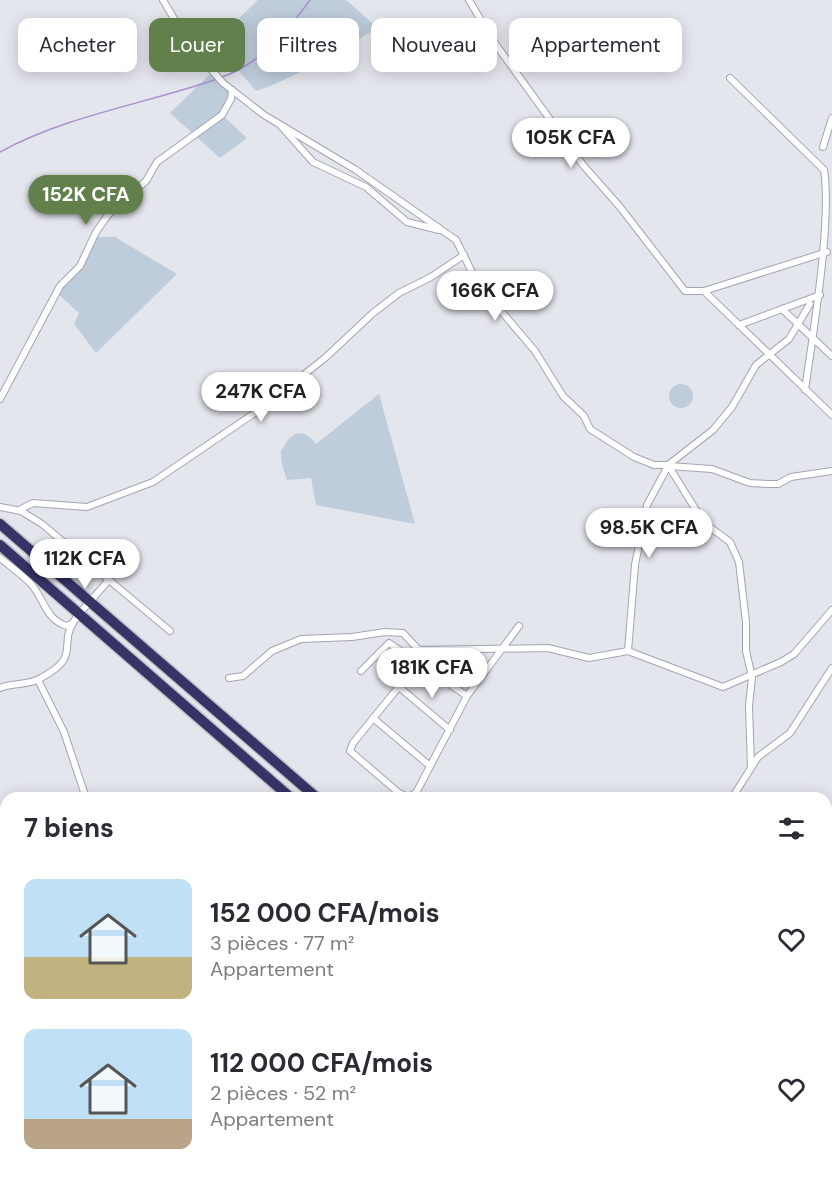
<!DOCTYPE html>
<html lang="fr">
<head>
<meta charset="utf-8">
<style>
	:root { --surface:#fff; --page:#f7f7f7; --text:#2b2b33; --muted:#7c7c81; --accent:#62804b }
	body { margin:0; font-family:"DM Sans",sans-serif; background:var(--page); color:var(--text); height:100vh; display:flex; flex-direction:column; font-size:22px; white-space:nowrap }
	* { box-sizing:border-box; margin:0 }
	p { font-size:20px; color:var(--muted) }
	.icon { flex:none; width:33px; height:33px; fill:none; stroke:currentColor; stroke-width:2; stroke-linecap:round; stroke-linejoin:round }
	.map { position:relative; flex:1; overflow:hidden }
	.drawer { position:absolute; left:0px; top:792px; width:832px; height:386px; display:flex; flex-direction:column; background:var(--surface); border-radius:18px 18px 0 0; box-shadow:0 3px 15px #0003 }
	.drawer>* { flex:none }
	.hud { position:absolute; left:18px; top:18px; width:796px; height:54px; display:flex; gap:12px }
	.price { position:absolute; translate:-50% -51px; padding:0 14px; border-radius:21px; background:#fff; color:#222; font-size:20px; line-height:39px; filter:drop-shadow(0 2px 3px #0008) }
	.price::after { content:''; position:absolute; left:50%; top:36px; width:18px; height:14px; margin-left:-9px; background:inherit; clip-path:polygon(0 0,100% 0,50% 100%) }
	.price.active { background:var(--accent); color:#fff }
	ul { padding:0; list-style:none }
	li { display:flex; align-items:center; gap:18px; height:150px; padding:0 24px }
	li span { display:grid; place-items:center; flex:none; width:168px; height:120px; border-radius:12px; color:#555 }
	li>.icon { margin-inline-start:auto }
	span .icon { width:72px; height:72px; fill:#fffc; stroke-width:1 }
	li b { font-size:26px }
	h2 { display:flex; justify-content:space-between; align-items:center; height:72px; padding:0 24px; font-size:26px }
	.tag { padding:0 21px; border-radius:12px; background:var(--surface); box-shadow:0 3px 15px #0003; font-size:21px; line-height:54px }
	.tag.active { background:var(--accent); color:#fff }
	.map>svg:first-child { display:block }
</style>
</head>
<body>
<div class="map">
<svg width="832" height="1177" viewBox="0 0 832 1177">
	<rect width="100%" height="100%" fill="#e4e6ed"/>
	<g fill="#bfccdc">
		<path d="M258 0H346L378 28C338 50 299 77 256 91L214 42Z"/>
		<polygon points="211,73 232,90 222,115 247,138 220,158 170,113"/>
		<polygon points="94,237 115,237 177,274 96,353 74,324 79,313 56,292 76,270"/>
		<circle cx="681" cy="396" r="12"/>
		<path d="M379 394 415 524 316 505 311 478 287 480C284 471 280 460 281 452 281 450 286 444 286 443 296 429 306 431 316 444Z"/>
		<polygon points="367,1172 390,1172 395,1177 359,1177"/>
	</g>
	<g fill="none" stroke-linecap="round" stroke-linejoin="round">
		<g stroke="#ab91cd" stroke-width="1.5">
			<path d="M222 77C261 63 286 33 310 0"/>
			<path d="M0 152C68 115 145 104 217 79"/>
		</g>
		<defs>
			<g id="street">
				<polyline points="163,0 189,44 223,83 264,115 356,170 456,240 486,300 501,311 535,351 563,396 584,416 590,429 634,457 654,465 668,465 713,430 732,407 756,365 789,339 810,304"/>
				<polyline points="469,0 494,42 583,165 620,207 685,291 704,291 827,252"/>
				<path d="M730 78 824 170C832 220 813 334 805 390"/>
				<polyline points="281,126 313,162 366,187 407,222 439,230"/>
				<polyline points="823,147 832,118"/>
				<polyline points="704,291 832,415"/>
				<polyline points="782,309 832,356"/>
				<polyline points="739,325 820,295"/>
				<polyline points="0,399 60,286 80,266 96,232 108,215 146,181 157,162 222,115 231,99 232,90"/>
				<polyline points="668,465 704,523 730,542 739,562 746,622 746,651 752,677 749,706 751,768"/>
				<polyline points="669,466 712,469 750,483 769,484 778,484 791,477 832,471"/>
				<polyline points="0,507 21,511 42,524 170,631"/>
				<polyline points="19,510 33,503 87,507 153,482 259,410 274,393 292,384 325,358 373,313 399,293 431,277 464,255"/>
				<path d="M0 558C10 566 21 574 30 583 44 597 45 620 67 626L73 623"/>
				<polyline points="628,651 635,565 647,505 668,466"/>
				<polyline points="419,662 353,743 350,751 399,793 408,797 416,793 467,696 519,626"/>
				<polyline points="361,671 389,643 467,696"/>
				<polyline points="229,678 243,676 272,651 301,639 352,637 385,632 403,633 418,649 422,650 548,648 589,658 628,651 723,687 781,662 794,654 832,610"/>
				<polyline points="38,680 64,732 86,798"/>
				<polyline points="399,687 450,730"/>
				<path d="M0 688C14 682 28 686 41 678 82 656 58 646 74 621 84 607 97 594 108 581"/>
				<polyline points="373,718 430,766"/>
				<polyline points="732,798 758,757 790,733 832,668"/>
				<polyline points="826,868 832,882"/>
				<polyline points="826,982 832,997"/>
				<polyline points="0,994 6,990"/>
				<polyline points="0,998 6,1002"/>
				<polyline points="0,1043 6,1049"/>
				<polyline points="0,1089 6,1087"/>
				<polyline points="307,1172 309,1177"/>
				<polyline points="477,1177 478,1172"/>
				<polyline points="577,1177 584,1172"/>
			</g>
			<g id="highway">
				<polyline points="0,524 317,798"/>
				<polyline points="0,545 291,798"/>
				<polyline points="726,1172 733,1177"/>
				<polyline points="746,1172 752,1177"/>
			</g>
		</defs>
		<use href="#street" stroke="#a3a4b1" stroke-width="8"/>
		<use href="#highway" stroke="#c2c2c9" stroke-width="13"/>
		<use href="#street" stroke="#fff" stroke-width="6"/>
		<use href="#highway" stroke="#363367" stroke-width="10"/>
	</g>
</svg>
<b class="price" style="left:571px;top:169px">105K CFA</b>
<b class="price active" style="left:86px;top:226px">152K CFA</b>
<b class="price" style="left:495px;top:322px">166K CFA</b>
<b class="price" style="left:261px;top:423px">247K CFA</b>
<b class="price" style="left:649px;top:559px">98.5K CFA</b>
<b class="price" style="left:85px;top:590px">112K CFA</b>
<b class="price" style="left:432px;top:699px">181K CFA</b>
<div class="hud">
<a class="tag">Acheter</a>
<a class="tag active">Louer</a>
<a class="tag">Filtres</a>
<a class="tag">Nouveau</a>
<a class="tag">Appartement</a>
</div>
<section class="drawer">
<h2>7 biens<svg class="icon" aria-label="filters" viewBox="0 0 24 24"><path d="M4 7h16M4 17h16"/><circle cx="9" cy="7" r="2"/><circle cx="15" cy="17" r="2"/></svg></h2>
<ul>
<li><span style="background:linear-gradient(#bfe0f5 65%,#c2b280 0)"><svg class="icon" aria-label="home" viewBox="0 0 24 24"><path d="M3 11l9-7 9 7M6 9v11h12V9"/></svg></span><div><b>152 000 CFA/mois</b><p>3 pièces · 77 m²</p><p>Appartement</p></div><svg class="icon" aria-label="heart" viewBox="0 0 24 24"><path d="M12 20l-8-8c-3-5 5-10 8-4 3-6 11-1 8 4z"/></svg></li>
<li><span style="background:linear-gradient(#bfe0f5 75%,#b9a48a 0)"><svg class="icon" aria-label="home" viewBox="0 0 24 24"><path d="M3 11l9-7 9 7M6 9v11h12V9"/></svg></span><div><b>112 000 CFA/mois</b><p>2 pièces · 52 m²</p><p>Appartement</p></div><svg class="icon" aria-label="heart" viewBox="0 0 24 24"><path d="M12 20l-8-8c-3-5 5-10 8-4 3-6 11-1 8 4z"/></svg></li>
</ul>
</section>
</div>
</body>
</html>
